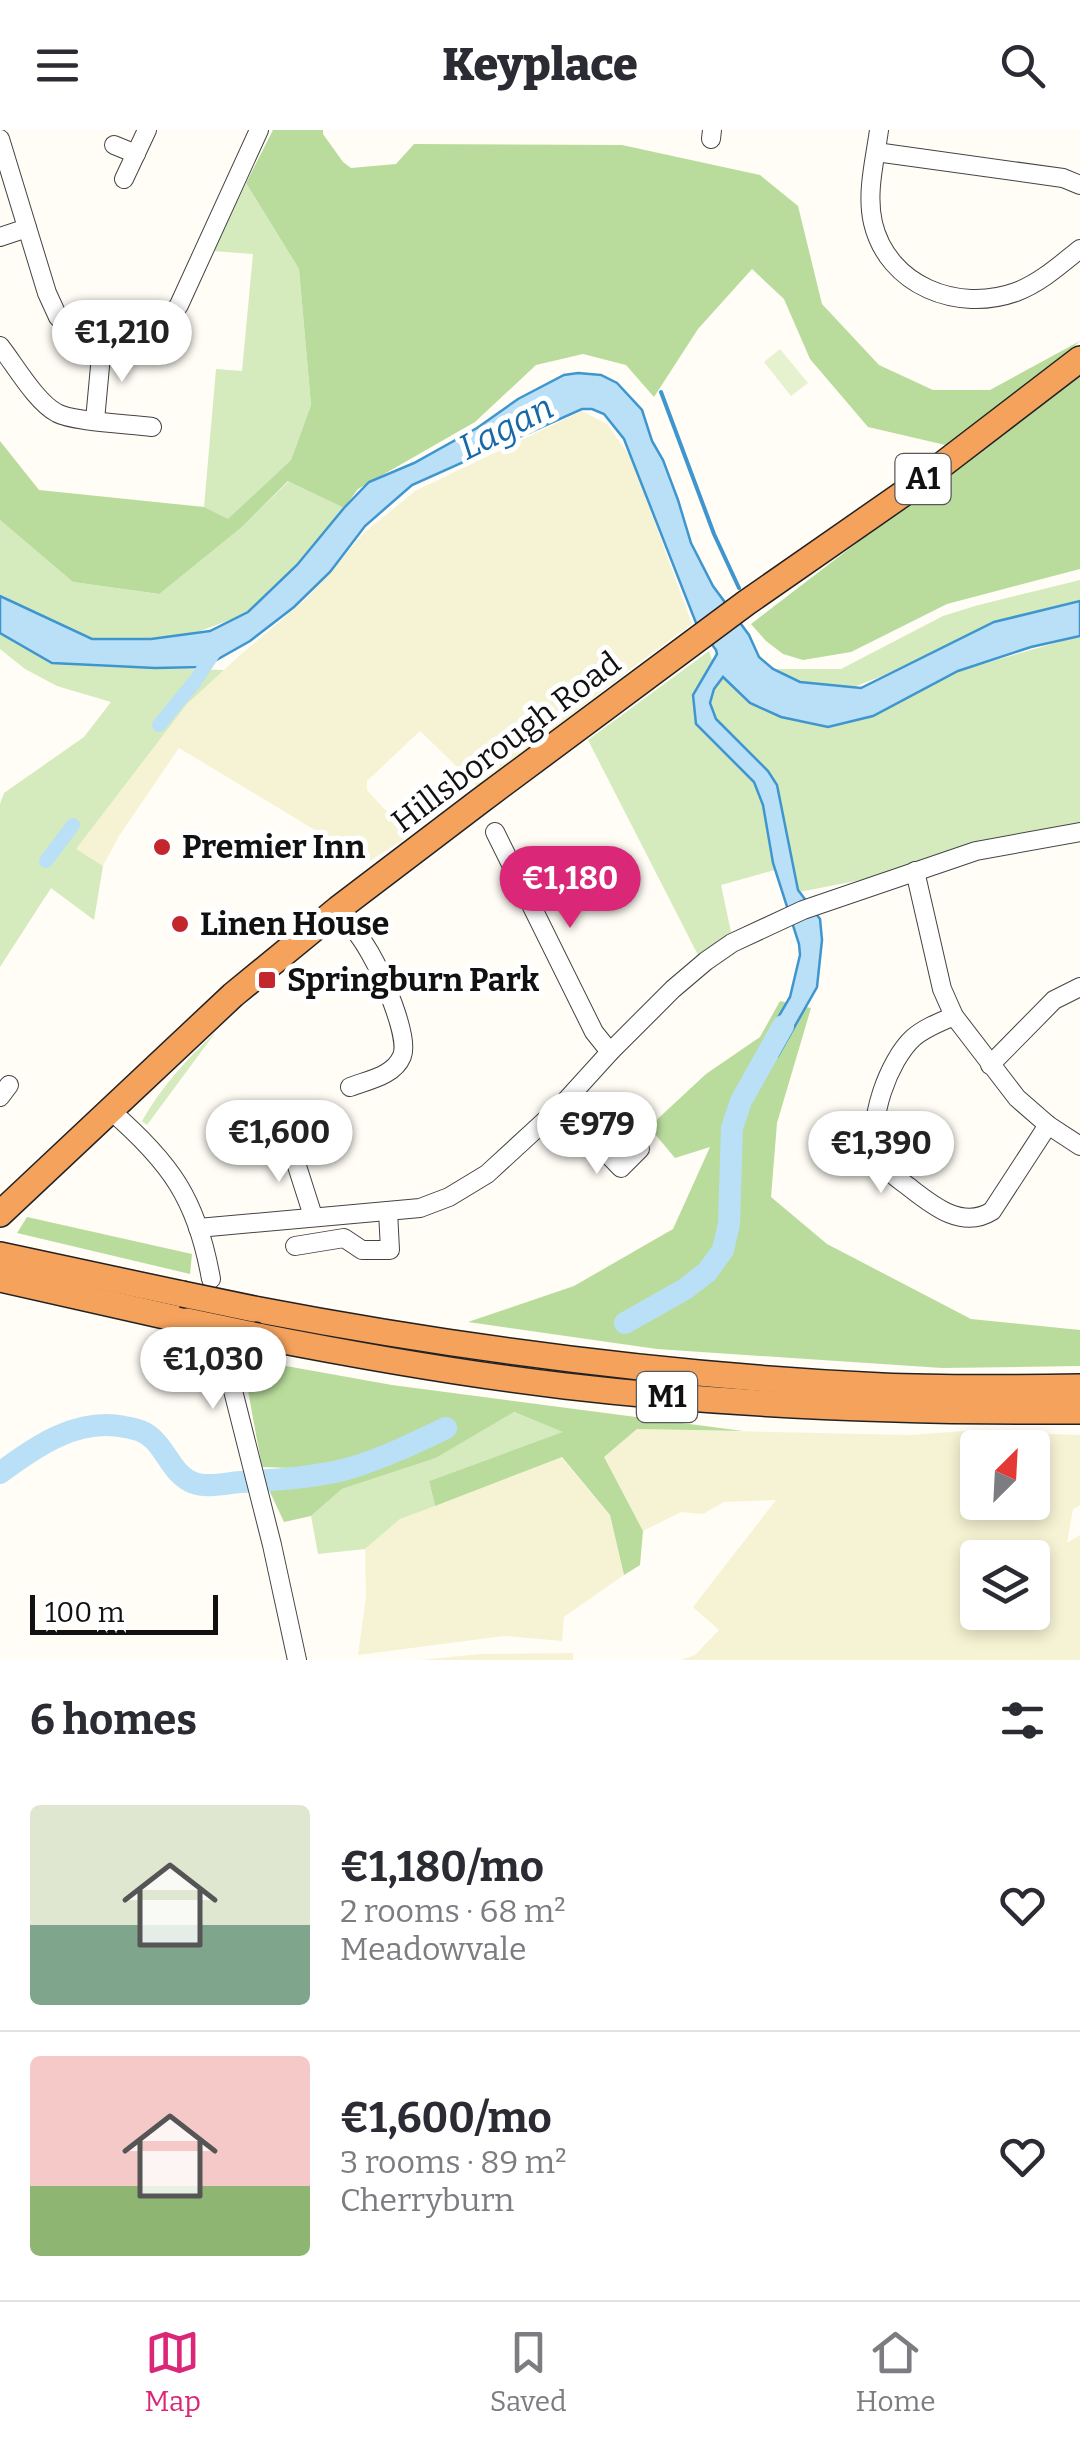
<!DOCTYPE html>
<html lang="en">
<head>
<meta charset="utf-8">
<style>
	:root { --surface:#fff; --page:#f2f2f3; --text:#2b2b33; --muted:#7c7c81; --line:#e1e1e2; --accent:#db2777 }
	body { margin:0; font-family:Bitter,serif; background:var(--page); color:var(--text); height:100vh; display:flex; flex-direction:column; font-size:38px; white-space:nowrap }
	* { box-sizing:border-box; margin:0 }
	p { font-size:32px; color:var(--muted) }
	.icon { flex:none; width:55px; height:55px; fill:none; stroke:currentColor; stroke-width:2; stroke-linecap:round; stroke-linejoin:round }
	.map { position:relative; height:1530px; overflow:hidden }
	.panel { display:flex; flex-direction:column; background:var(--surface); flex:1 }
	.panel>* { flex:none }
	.needle { width:65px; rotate:24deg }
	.fabs { position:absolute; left:960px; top:1300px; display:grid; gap:20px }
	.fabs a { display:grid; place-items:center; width:90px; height:90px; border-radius:10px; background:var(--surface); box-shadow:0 5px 15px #0003; font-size:50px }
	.scale { position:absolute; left:30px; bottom:25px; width:188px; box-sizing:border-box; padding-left:10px; border:5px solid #111; border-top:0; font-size:28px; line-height:35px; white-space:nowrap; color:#111; -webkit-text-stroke:8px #fff; paint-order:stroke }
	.price { position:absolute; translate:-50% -85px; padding:0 22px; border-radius:35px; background:#fff; color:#222; font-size:32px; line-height:65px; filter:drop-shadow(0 2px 5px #0008) }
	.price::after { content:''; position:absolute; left:50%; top:60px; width:30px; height:22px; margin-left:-15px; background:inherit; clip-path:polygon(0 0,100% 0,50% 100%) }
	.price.on { background:var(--accent); color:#fff }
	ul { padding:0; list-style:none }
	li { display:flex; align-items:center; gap:30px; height:250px; padding:0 30px }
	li+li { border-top:2px solid var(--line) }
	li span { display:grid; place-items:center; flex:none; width:280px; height:200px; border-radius:10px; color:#555 }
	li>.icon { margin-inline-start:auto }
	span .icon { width:120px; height:120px; fill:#fffc; stroke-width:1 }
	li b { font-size:42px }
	h2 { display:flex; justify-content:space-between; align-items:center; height:120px; padding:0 30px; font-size:42px }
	header { display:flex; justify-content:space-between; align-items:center; height:130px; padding:0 30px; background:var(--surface); font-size:45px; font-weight:800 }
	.dock { display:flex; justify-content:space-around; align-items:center; height:140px; border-top:2px solid var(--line); background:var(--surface); font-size:28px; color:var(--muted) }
	.dock a { display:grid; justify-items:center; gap:5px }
	.dock .on { color:var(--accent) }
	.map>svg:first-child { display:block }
</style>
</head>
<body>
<header><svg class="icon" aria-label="menu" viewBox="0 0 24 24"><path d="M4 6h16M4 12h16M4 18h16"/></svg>Keyplace<svg class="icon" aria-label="search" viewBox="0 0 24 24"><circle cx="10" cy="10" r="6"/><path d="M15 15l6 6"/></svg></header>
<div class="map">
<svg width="1080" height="1530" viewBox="0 0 1080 1530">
	<rect width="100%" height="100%" fill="#fffdf5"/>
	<g fill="#f6f3d4" fill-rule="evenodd">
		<polygon points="582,281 607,294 631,328 692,494 632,538 478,657 420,601 367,651 367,660 409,706 368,732 179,618 119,706 103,736 75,720 187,574 239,526 306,469 364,403 415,361"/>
		<path d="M637 1299 909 1305 964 1301 1080 1305V1375L1073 1379 1067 1413 1080 1405V1530H681L695 1525 719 1500 693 1477 776 1370 724 1372 703 1384 681 1382 643 1401 603 1327ZM978 1318H1032V1372H978ZM978 1428H1032V1482H978Z"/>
		<polygon points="561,1327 610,1385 624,1445 564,1487 562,1511 504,1506 358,1525 366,1467 365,1419 400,1389"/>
		<polygon points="573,1523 573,1530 421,1530 480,1524"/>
	</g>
	<g fill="#d5ebbd">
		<polygon points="246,53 299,139 311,275 291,330 228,390 204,377 216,239 242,241 253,124 212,121"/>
		<polygon points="289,351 344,378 291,443 246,484 200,501 156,509 89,511 0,464 0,390 73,452 158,464 242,397"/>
		<polygon points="1080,450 1080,471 998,491 882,546 846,560 802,552 773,539 841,539 943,486 975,476"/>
		<polygon points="0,504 52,533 105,537 224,540 187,574 76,719 103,736 94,790 51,758 0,837 0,674 4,663 84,607 111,572 57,556 25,539 0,519"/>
		<polygon points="1080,506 1080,694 959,719 861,750 799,762 777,655 768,641 716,589 710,574 715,557 723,546 873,586 958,541"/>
		<polygon points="709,521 712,530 693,565 696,593 754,652 763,675 775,740 721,755 731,802 698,825 588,610"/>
		<path d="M215 903 147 995 142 991C160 959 187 928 215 903Z"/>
		<polygon points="513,1282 565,1302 429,1351 435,1376 400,1389 365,1419 318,1424 311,1386 342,1359 436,1328"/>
	</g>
	<g fill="#b9dc9c">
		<polygon points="273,0 323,0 323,4 343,32 351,38 396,34 414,14 622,15 760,45 798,76 822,174 879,235 933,260 990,260 1080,211 954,317 868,297 810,229 784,169 752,139 698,199 654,267 626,235 583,224 536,235 475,292 358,359 344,378 288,351 242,397 159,464 73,452 0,390 0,311 39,360 204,377 228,389 291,330 311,275 299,139 246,53"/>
		<polygon points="1080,242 1080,439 947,474 851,522 803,530 783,524 766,511 751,494"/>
		<polygon points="780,871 811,878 777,993 771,1067 827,1114 971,1189 1080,1200 1080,1236 942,1238 657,1219 468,1192 574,1156 673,1099 710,1017 675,1028 649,997 706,944 760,907"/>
		<polygon points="27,1087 192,1124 190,1144 17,1103"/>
		<polygon points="242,1228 392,1255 743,1301 637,1299 604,1327 643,1401 640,1435 624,1445 610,1385 562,1327 435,1376 429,1351 563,1302 514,1282 436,1328 342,1359 311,1386 284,1392 269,1360 350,1346 374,1339 364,1327 293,1338 262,1337"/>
	</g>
	<polygon fill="#e6f2cf" points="780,219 808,253 791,266 764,232"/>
	<polygon fill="#b9e0f7" stroke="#3f96cf" stroke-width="2.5" points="578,243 601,245 617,253 642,280 652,311 663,330 678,370 691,413 713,456 749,505 759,527 773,539 800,552 861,558 994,492 1080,471 1080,506 1031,517 958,541 873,586 828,597 781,587 750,573 723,547 714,559 710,573 716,589 768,641 777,655 798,760 820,789 822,810 817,857 778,926 762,915 790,867 800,825 799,814 773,733 763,675 754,652 696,594 693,565 717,524 716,520 696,493 624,309 604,284 592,279 582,279 412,355 365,396 330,442 294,477 250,511 204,537 155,538 52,533 0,503 0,466 92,509 151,509 210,501 248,482 297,435 344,378 369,352 414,333 477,298 518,269 564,245"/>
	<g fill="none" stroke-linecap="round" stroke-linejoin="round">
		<polyline stroke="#3f96cf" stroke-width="4" points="661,262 714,404 739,458"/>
		<g stroke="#b9e0f7" stroke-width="14">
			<polyline points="159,595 196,550 213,524"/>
			<polyline points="46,731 73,695"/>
		</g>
		<g stroke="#b9e0f7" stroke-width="22">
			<polyline points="625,1193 685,1159 707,1142 723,1120 729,1094 732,998 741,971 783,896"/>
			<path d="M0 1343C36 1316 78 1287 125 1297 136 1299 145 1301 153 1309 167 1322 174 1346 194 1353 207 1358 227 1353 240 1352 275 1350 312 1348 347 1339 381 1329 413 1314 446 1298"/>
		</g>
		<defs>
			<g id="minor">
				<path d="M879 0C875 30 866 63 873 93 888 156 958 183 1016 162 1040 153 1060 135 1080 119"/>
				<polyline points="0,9 47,163 58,187 71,201 86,211 119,217 148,211 163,198 179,175 259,0"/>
				<polyline points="711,9 712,0"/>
				<polyline points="114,15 136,24"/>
				<polyline points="876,22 1063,48 1080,55"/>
				<polyline points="124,49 147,0"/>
				<polyline points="0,107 27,98"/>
				<path d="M0 216C15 235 36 272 57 283 73 292 132 294 152 297"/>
				<polyline points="95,290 102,215"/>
				<polyline points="495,702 594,902 610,922"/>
				<polyline points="915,741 942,859 954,886 1017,968 1048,995 1080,1016"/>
				<path d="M338 779C350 793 361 807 370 823 381 842 410 907 402 926 394 946 368 950 350 957"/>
				<path d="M954 886C940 892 924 898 913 908 889 930 866 992 878 1023 883 1040 896 1047 909 1057 932 1075 962 1100 992 1081L1048 995"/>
				<polyline points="990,935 1054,870 1080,857"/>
				<polyline points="0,967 9,955"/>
				<polyline points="561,976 621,1038 640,1019"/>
				<path d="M110 980C170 1032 197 1069 211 1149"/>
				<polyline points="273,1005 279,1010 289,1011 313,1086"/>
				<polyline points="198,1098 420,1078 449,1067 487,1044 561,976 610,922 673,859 706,831 732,813 803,780 976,721 1080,702"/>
				<polyline points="295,1116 344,1108 362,1120 390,1120 388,1081"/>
				<polyline points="222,1217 272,1415 297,1530"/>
			</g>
			<g id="highway">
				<polyline points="0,1084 233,865 338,779 480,671 746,473 917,354 1080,229"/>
				<polyline points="0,1125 182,1164"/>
				<polyline points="0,1149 187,1191"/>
				<path d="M254 1179C463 1219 670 1246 882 1256 948 1259 1014 1258 1080 1257"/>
				<path d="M258 1206C360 1226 462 1244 565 1256 736 1276 908 1282 1080 1281"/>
			</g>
		</defs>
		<use href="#minor" stroke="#444" stroke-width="20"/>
		<use href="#highway" stroke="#222" stroke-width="28"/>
		<use href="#minor" stroke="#fff" stroke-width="18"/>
		<use href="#highway" stroke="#f5a25d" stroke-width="25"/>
		<defs>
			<g id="highway-bridge">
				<polyline points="182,1164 254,1179"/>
				<polyline points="187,1191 258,1206"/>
			</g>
		</defs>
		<use href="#highway-bridge" stroke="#222" stroke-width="28" stroke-linecap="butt"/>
		<use href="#highway-bridge" stroke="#f5a25d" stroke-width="25"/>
	</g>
	<g fill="#c4262e" stroke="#fff" stroke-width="4">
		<circle cx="162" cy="717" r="10"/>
		<circle cx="180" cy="794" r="10"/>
		<rect x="257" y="840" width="20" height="20" rx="5"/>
	</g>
	<g text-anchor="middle" stroke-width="10" stroke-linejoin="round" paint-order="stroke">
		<g fill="#fff" stroke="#585858" stroke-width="2.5">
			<rect x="895.5" y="324" width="55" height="50" rx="8"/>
			<rect x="637" y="1242" width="60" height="50" rx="8"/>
		</g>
		<g font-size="30" font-weight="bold" fill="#111">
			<text x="923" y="359">A1</text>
			<text x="667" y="1277">M1</text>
		</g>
		<g font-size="32" fill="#111" stroke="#fff">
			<text transform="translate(506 612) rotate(-37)" y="11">Hillsborough Road</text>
		</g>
		<g font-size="32" font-weight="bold" fill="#111" stroke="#fff" text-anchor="start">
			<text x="182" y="728">Premier Inn</text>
			<text x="200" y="805">Linen House</text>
			<text x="287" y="861">Springburn Park</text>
		</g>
		<g font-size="35" font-style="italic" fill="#1768a6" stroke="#fff">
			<text transform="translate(506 297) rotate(-27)" y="12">Lagan</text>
		</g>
	</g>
</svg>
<div class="fabs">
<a><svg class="needle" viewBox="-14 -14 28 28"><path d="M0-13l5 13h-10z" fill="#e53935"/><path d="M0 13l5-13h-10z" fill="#7c7c81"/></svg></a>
<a><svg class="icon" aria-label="layers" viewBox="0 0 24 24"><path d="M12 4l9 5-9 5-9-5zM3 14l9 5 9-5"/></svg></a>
</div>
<div class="scale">100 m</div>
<b class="price" style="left:122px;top:255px">€1,210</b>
<b class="price on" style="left:570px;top:801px">€1,180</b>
<b class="price" style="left:597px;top:1047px">€979</b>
<b class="price" style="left:279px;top:1055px">€1,600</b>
<b class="price" style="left:881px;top:1066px">€1,390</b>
<b class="price" style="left:213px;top:1282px">€1,030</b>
</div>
<section class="panel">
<h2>6 homes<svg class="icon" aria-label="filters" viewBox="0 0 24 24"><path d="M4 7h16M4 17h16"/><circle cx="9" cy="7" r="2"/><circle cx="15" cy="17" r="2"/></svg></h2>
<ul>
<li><span style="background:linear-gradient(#dfe7d0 60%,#7fa58c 0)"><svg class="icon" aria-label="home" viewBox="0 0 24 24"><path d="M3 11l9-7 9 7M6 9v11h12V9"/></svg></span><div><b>€1,180/mo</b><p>2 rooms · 68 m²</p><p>Meadowvale</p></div><svg class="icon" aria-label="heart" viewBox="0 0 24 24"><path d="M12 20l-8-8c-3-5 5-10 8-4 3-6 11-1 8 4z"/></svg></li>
<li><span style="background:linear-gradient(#f6c9c9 65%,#8fb573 0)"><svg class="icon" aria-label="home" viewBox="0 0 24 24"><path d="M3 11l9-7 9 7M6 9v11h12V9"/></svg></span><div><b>€1,600/mo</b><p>3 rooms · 89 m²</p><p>Cherryburn</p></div><svg class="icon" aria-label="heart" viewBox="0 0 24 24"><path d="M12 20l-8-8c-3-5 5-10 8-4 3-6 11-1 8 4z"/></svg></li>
</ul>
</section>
<nav class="dock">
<a class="on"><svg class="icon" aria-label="map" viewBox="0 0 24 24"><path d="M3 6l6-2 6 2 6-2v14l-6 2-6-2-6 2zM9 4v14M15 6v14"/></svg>Map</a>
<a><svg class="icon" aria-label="saved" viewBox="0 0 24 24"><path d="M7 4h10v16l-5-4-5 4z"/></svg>Saved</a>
<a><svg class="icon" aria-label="home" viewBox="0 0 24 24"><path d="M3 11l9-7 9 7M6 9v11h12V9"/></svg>Home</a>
</nav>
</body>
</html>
